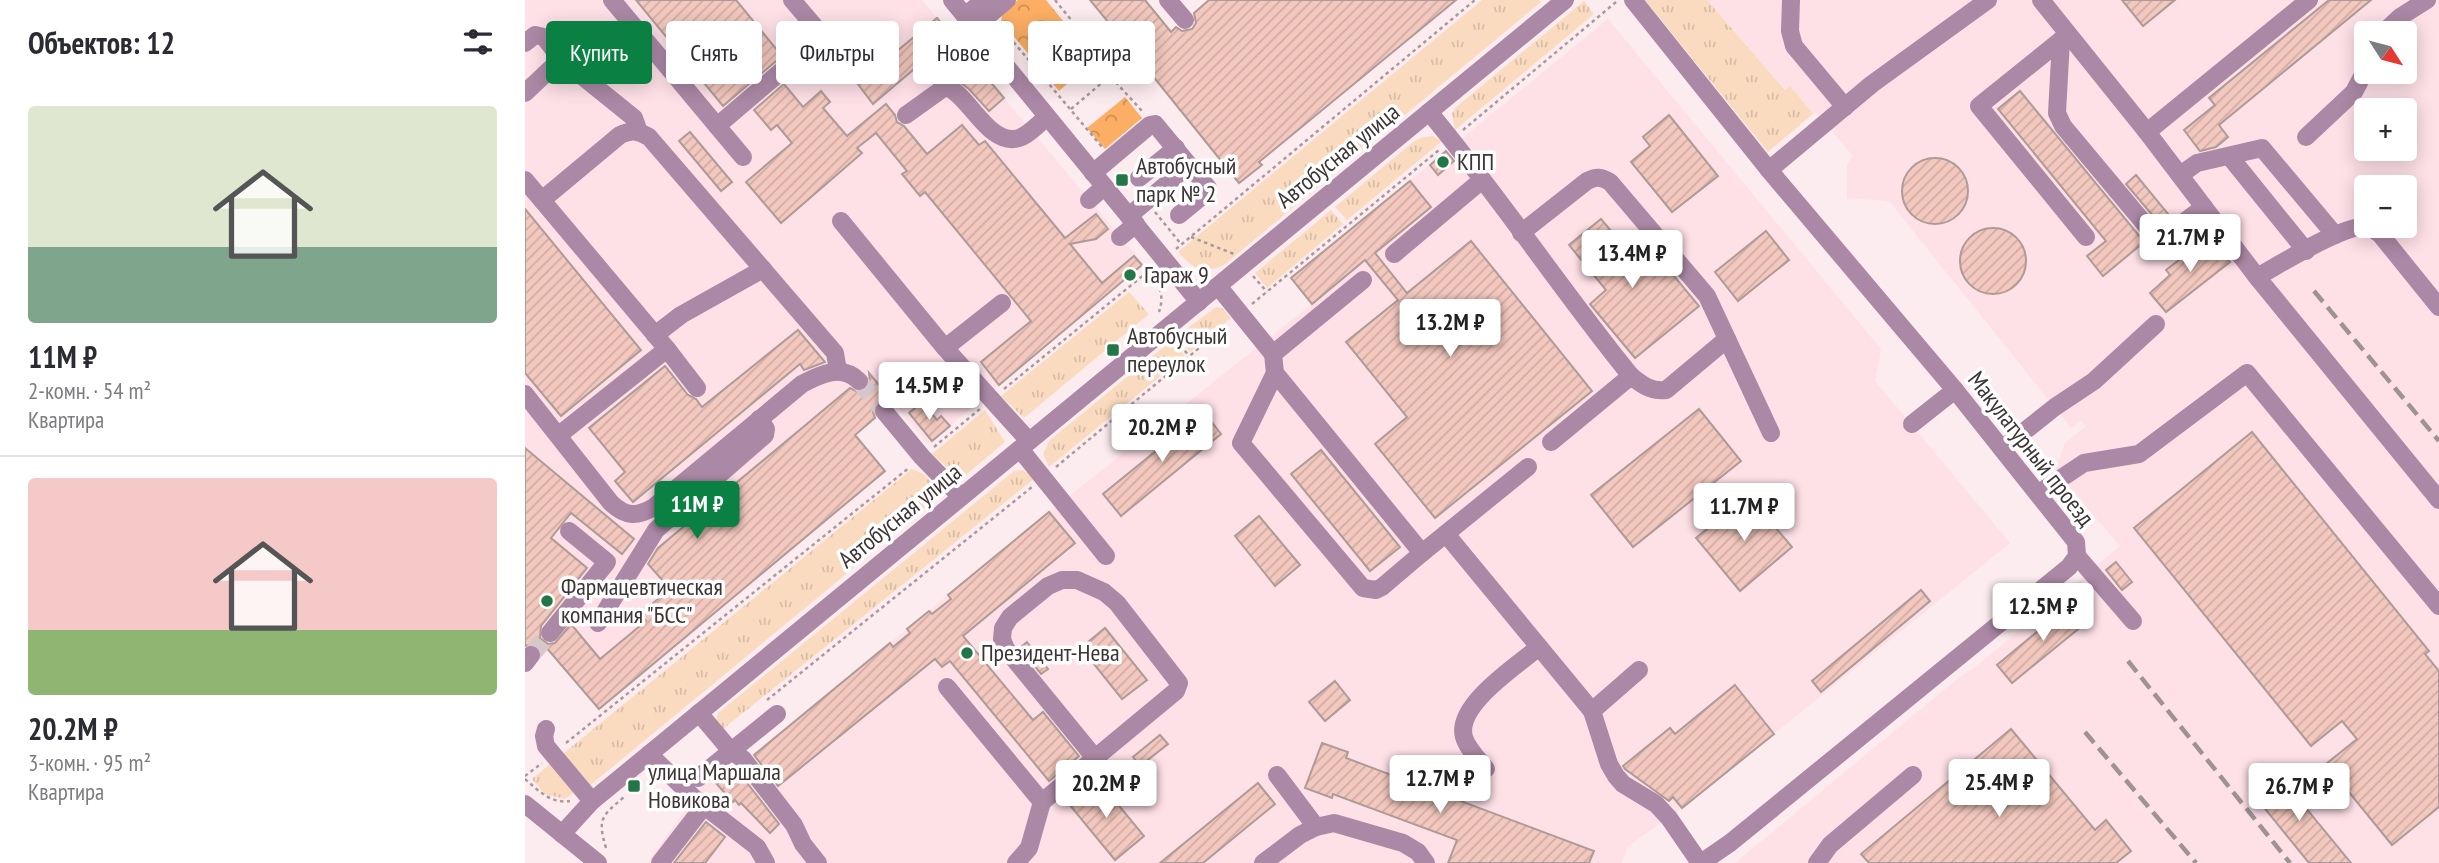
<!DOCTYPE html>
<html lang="ru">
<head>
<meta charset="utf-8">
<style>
	:root { --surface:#fff; --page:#f2f2f3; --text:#2b2b33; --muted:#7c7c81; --line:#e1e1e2; --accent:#0b8043 }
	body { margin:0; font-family:"PT Sans Narrow",sans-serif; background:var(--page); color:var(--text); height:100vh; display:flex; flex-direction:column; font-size:26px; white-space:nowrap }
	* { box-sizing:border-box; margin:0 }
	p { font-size:23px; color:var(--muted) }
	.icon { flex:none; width:38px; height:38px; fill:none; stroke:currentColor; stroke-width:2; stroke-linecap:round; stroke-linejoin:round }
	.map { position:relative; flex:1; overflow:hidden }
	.panel { display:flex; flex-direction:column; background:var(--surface); width:525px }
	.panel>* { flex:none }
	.hud { position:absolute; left:21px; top:21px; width:665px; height:63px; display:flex; gap:14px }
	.needle { width:46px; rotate:126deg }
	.buttons { position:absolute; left:1829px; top:21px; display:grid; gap:14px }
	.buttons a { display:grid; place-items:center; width:63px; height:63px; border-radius:7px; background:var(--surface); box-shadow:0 4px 18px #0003; font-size:35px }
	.price { position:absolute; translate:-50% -60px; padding:0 16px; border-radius:7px; background:#fff; color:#222; font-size:23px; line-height:46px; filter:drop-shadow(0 2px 4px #0008) }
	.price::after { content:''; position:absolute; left:50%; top:42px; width:21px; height:16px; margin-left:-10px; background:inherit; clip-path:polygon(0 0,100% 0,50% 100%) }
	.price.active { background:var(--accent); color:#fff }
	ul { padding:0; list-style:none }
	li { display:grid; align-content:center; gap:14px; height:371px; padding:0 28px }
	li+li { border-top:2px solid var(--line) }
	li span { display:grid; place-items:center; height:217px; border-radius:7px; color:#555 }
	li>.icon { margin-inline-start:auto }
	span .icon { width:126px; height:126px; fill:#fffc; stroke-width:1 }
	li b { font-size:30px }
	h2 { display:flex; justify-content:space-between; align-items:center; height:84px; padding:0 28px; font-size:30px }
	.pill { padding:0 24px; border-radius:7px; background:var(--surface); box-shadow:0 4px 18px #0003; font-size:24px; line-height:63px }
	.pill.active { background:var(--accent); color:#fff }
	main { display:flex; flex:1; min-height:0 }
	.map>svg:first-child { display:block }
</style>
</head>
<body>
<main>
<section class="panel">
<h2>Объектов: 12<svg class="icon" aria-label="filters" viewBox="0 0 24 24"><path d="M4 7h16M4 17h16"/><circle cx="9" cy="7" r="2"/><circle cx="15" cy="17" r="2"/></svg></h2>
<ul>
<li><span style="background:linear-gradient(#dfe7d0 65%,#7fa58c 0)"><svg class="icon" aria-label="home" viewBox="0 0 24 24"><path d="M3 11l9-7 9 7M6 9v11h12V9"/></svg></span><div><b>11M ₽</b><p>2-комн. · 54 m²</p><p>Квартира</p></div></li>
<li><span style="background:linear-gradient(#f6c9c9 70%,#8fb573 0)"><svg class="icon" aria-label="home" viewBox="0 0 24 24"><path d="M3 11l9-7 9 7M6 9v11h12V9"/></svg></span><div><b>20.2M ₽</b><p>3-комн. · 95 m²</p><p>Квартира</p></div></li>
</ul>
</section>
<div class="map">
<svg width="1914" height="863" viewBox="0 0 1914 863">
	<defs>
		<pattern id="grass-tufts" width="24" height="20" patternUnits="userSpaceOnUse" patternTransform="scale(1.75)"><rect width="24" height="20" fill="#fadbc0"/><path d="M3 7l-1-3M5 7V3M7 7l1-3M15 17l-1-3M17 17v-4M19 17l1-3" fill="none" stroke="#d7bca6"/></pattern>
		<pattern id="forest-crowns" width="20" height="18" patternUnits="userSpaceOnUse" patternTransform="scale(1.75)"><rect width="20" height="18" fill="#fcaf64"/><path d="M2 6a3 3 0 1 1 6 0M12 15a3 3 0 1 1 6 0" fill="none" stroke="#cd8f53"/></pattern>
		<pattern id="building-hatch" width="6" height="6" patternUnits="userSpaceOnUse" patternTransform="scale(1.75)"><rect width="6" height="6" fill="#f3c8be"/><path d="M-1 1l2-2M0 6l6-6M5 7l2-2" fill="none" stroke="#d1aca4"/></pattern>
	</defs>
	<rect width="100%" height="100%" fill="#fdecef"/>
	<g fill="#fee0e7" fill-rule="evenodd">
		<polygon points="0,0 397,0 619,265 403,444 368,403 330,435 360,471 74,709 21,647 11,659 0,652"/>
		<path d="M1182 0H1914V863H1210L1431 680 1453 665 1595 546 1530 471 1540 443 1561 426 1556 421 1546 428 1364 201 1322 198V164L1328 156 1291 112 1288 114 1265 87 1261 90ZM1841 33H1880V72H1841ZM1841 110H1880V149H1841ZM1841 187H1880V226H1841Z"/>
		<polygon points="1083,19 1356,349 1350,381 1485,543 1157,808 1103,846 1097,863 122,863 179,784 190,782 218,759 226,757 524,512 787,304 766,278"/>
	</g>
	<g fill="url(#grass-tufts)">
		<path d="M957 0H1014L1016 2 699 265C676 275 669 269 653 252Z"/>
		<polygon points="1120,0 1182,0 1260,90 1265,86 1288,114 1243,152"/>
		<polygon points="1059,1 1069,14 930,130 927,114 930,108"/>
		<polygon points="908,136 917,141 822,220 810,207 888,142 898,137"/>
		<polygon points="806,210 818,224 742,288 730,273"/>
		<polygon points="604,292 624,314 499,418 476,396"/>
		<polygon points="691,307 697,308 706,318 665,352 652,336"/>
		<polygon points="647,340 660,356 524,467 518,454 525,440"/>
		<polygon points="460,410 480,442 436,479 407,454"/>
		<polygon points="387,469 400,475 417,495 62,788 34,757"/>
		<polygon points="497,470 510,478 198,729 192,721 192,714 489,471"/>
		<polygon points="26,763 51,791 40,799 20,794 7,779"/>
	</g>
	<g fill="url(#forest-crowns)">
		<polygon points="493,0 521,0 570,60 534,91 476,21 478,12"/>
		<polygon points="600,97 617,118 580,149 562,128"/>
	</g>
	<g fill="url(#building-hatch)" stroke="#ae9b97" stroke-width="2">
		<polygon points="111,0 211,0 257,56 198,106"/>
		<polygon points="565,0 620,0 646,32 651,27 657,31 667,29 671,23 669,13 684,0 931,0 734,162 737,165 714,183 623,70 610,80 586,50 598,40"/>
		<polygon points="1597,0 1650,0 1618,26"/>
		<polygon points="1804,0 1846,0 1694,125 1703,137 1691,147 1675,151 1659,130 1690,105 1684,98"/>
		<polygon points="412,18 479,98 464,111 444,89 430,79 408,53 348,104 314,59 338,41 355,65"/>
		<polygon points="259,84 278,107 296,91 305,102 298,108 322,136 361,104 370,115 372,122 379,126 402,154 437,125 454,145 460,141 540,238 571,214 583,229 571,239 545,244 577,283 609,256 617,265 474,385 456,362 506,321 400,192 395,196 377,174 382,171 351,133 332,148 337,153 256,223 221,182 267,143 252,125 246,130 229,110"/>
		<polygon points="1495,91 1616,238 1618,243 1578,276 1562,256 1581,241 1473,109"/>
		<polygon points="1144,115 1193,176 1147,212 1106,162 1125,146 1118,137"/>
		<polygon points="165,132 207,182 196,191 154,141"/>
		<polygon points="921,151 929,161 913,175 905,165"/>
		<circle cx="1410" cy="191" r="33"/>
		<polygon points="1611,175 1644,215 1634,223 1601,184"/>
		<polygon points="885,181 906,207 850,253 882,293 946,241 1067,391 910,518 850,444 882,417 821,342 873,300 840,260 787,304 766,278"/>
		<polygon points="0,209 116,350 36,416 0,373"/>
		<polygon points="1076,219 1114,264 1129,252 1174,306 1110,358 1065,304 1081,290 1044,245"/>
		<circle cx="1468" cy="261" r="33"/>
		<polygon points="1241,231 1264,260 1213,301 1190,272"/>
		<polygon points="1684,237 1705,262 1641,312 1625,293 1645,275 1641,270"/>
		<polygon points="273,330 300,362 279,370 275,364 108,502 90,481 100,472 64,428 140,366 163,395 171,399 177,407"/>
		<polygon points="344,373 369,403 358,400 351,403 348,412 350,418 330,435 360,471 74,709 20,646 17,651 8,644 0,646 0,448 109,539 97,554 46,513 26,538 62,568 16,626 15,638 23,644 30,643 46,624 75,659 121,621 115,614 145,589 123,564 133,548 325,388 333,392 342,389 345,382"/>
		<polygon points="397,402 412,420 416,416 425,426 407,441 384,413"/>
		<polygon points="1174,409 1216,461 1108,547 1066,495"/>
		<polygon points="679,412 696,434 596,516 578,494"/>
		<polygon points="1727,432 1904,651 1900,654 1914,671 1914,807 1867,845 1801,764 1832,739 1817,721 1786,746 1609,528"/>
		<polygon points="796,450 875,547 845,571 766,474"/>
		<polygon points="1223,495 1267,547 1215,591 1171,538"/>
		<polygon points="524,512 550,543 438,636 508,720 518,712 554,756 524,781 425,661 417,667 410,659 253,786 229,755 365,643 368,647 385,633 382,629 404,611 407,614 426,599 423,595"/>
		<polygon points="734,516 775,565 750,586 710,536"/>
		<polygon points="1591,562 1607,582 1597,590 1581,570"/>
		<polygon points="1396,590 1405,601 1296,692 1287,681"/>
		<polygon points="1548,602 1563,621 1487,683 1472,665"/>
		<polygon points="580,628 622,680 597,699 556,648"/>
		<polygon points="502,642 523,669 516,674 495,648"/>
		<polygon points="810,681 825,700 800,721 784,702"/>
		<polygon points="1210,685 1249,734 1157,808 1148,797 1144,801 1100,769 1098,766 1145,728 1150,734"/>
		<polygon points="1486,729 1570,830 1581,820 1606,851 1591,863 1344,863 1336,854"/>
		<polygon points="635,735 643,744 615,766 608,757"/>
		<polygon points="797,743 823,752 821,758 1069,851 1064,863 923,863 932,840 808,794 807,798 780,788"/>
		<polygon points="209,766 254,824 245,833 216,803 214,805 210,800 208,802 190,782"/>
		<polygon points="1753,774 1826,863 1784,863 1728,794"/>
		<polygon points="570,781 575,787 577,785 619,836 590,860 543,803"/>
		<polygon points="733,783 750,804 678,863 635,863"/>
		<polygon points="181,822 200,837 180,863 149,863"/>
	</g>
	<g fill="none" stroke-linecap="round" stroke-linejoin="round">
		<g stroke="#d6c7ca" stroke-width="18" stroke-dasharray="18 9" stroke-linecap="butt">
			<polyline points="334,381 359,411"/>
			<polyline points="6,655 25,633"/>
		</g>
		<g stroke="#a79a9c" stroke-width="2.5" stroke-dasharray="3.5 3.5" stroke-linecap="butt">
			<polyline points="530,0 589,73"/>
			<polyline points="475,26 577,147"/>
			<polyline points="586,77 617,111"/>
			<polyline points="546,109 598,65"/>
			<polyline points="938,130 1091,2"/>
			<polyline points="630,212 656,244"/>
			<polyline points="666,237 709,254"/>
			<polyline points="651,249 950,0"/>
			<path d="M623 271C634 285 640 294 634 312"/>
			<polyline points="728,276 742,292"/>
			<polyline points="727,304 914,150"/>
			<polyline points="651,340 664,356"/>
			<polyline points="479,389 626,269"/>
			<polyline points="409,447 455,409"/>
			<polyline points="531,467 703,324"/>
			<polyline points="242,700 507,487"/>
			<polyline points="41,743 385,467"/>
			<polyline points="0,776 17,763"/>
			<path d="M0 779C14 791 26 804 45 801"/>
			<path d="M81 848C72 818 77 816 99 797"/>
		</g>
		<g stroke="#ab88a5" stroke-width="18">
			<polyline points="87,0 192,126 293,40 291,28 267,0"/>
			<polyline points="427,0 674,302"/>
			<polyline points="643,0 660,20"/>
			<polyline points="1108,0 1244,170 1430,390 1551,542 1552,556 1544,567 1205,843 1176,863"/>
			<polyline points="1266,0 1265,31 1269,46 1320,107"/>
			<polyline points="1516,0 1622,132 1732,277 1914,500"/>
			<polyline points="440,16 459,0"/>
			<polyline points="449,28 482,0"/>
			<polyline points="1858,33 1875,17 1902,0"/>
			<polyline points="1541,36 1454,106 1561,237"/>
			<polyline points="1536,40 1532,113 1538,126 1634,241 1679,207"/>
			<polyline points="0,43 10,35 19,37 36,59 109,118 114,132"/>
			<polyline points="0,93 36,59"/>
			<path d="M904 112C975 197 1036 290 1106 376L1026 442"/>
			<path d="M381 115 420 87C442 90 463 148 494 138 504 135 513 124 521 118"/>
			<polyline points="192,126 218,157"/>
			<polyline points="1622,132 1784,0"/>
			<polyline points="1781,137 1829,92 1841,69"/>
			<polyline points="1705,157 1781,251"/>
			<polyline points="1244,170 1347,84 1463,0"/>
			<polyline points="568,173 625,125 630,124 683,188 681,193 654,215"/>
			<polyline points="1655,175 1672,163 1737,148 1810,235"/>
			<polyline points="614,178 651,148"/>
			<polyline points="0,180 142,349 34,435"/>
			<path d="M17 200 95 135C107 129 113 131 124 137L310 353 313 371"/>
			<polyline points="564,200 579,187"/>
			<polyline points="604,216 664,165"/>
			<polyline points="316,221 420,348 504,441"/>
			<path d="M996 233 1062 181C1072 176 1076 177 1085 182L1182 296 1246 433"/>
			<polyline points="595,237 611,224"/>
			<polyline points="869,254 957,180"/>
			<path d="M1732 277C1754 265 1823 221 1845 227 1849 229 1851 232 1855 234L1914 307"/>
			<polyline points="693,286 748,354 838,280"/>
			<polyline points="130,335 156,315 238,269"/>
			<polyline points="420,348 477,303"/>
			<polyline points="142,349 172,388"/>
			<polyline points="748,354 750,373 897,553 1003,467"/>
			<polyline points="750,373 716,443 838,588 851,590 857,587 897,553"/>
			<path d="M1106 376C1117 385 1127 392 1141 390L1202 339"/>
			<path d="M0 394 86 503C101 517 112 517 129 507L277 384C296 374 317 364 334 381"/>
			<polyline points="359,411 397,457 436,497"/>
			<polyline points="1387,424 1430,390"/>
			<polyline points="495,449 581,556"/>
			<polyline points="1477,449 1530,407 1569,381 1631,324"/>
			<polyline points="1514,493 1559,463 1614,454 1722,373 1914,606"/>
			<polyline points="921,534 1067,711 1084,764 1091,776 1098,784 1131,804 1144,818 1175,863"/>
			<polyline points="1552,556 1608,621"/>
			<polyline points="73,623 131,530 240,435 241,429 234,419"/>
			<polyline points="25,633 82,562 44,531"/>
			<polyline points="0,663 6,655"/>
			<polyline points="422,687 517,802 504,848 491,863"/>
			<polyline points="1067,711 1114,670"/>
			<polyline points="174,713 206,751 218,759 269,825 278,844 293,863"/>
			<polyline points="21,729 19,736 21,746 67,801"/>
			<polyline points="124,754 169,798 232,847 241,863"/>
			<path d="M961 769C954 760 942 748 939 737 930 705 993 665 1014 647"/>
			<polyline points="752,775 791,827"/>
			<polyline points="173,778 252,714"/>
			<polyline points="517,802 651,691 654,683 592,603 579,592 552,580 537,580 523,586 485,617 478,628 477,639 481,649 570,758"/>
			<polyline points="0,804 73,863"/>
			<polyline points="37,834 67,801 100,774 1040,0"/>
			<polyline points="135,863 179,806"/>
			<polyline points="738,863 775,835 791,827 809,823 878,843 893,852 901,863"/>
			<polyline points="1292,863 1305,845 1388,775"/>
		</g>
		<g stroke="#9e9294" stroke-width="4.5" stroke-dasharray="14 7" stroke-linecap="butt">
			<polyline points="1789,291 1914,441"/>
			<polyline points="1603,661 1765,863"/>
			<polyline points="1560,732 1671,863"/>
		</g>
	</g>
	<g fill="#237647" stroke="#fefefe" stroke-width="2.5">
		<circle cx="918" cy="162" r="7"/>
		<rect x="590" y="173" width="14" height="14" rx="3.5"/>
		<circle cx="605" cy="275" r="7"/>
		<rect x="581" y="343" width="14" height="14" rx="3.5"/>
		<circle cx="22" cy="601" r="7"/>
		<circle cx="442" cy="653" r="7"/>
		<rect x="102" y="779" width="14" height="14" rx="3.5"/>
	</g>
	<g text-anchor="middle" stroke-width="7" stroke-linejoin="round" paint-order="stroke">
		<g font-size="24" fill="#3b3334" stroke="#fefefe">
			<text transform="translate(813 156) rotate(-39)" y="8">Автобусная улица</text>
			<text transform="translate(1506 449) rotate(52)" y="8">Макулатурный проезд</text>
			<text transform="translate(375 516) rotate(-39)" y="8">Автобусная улица</text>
		</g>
		<g font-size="24" fill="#3b3334" stroke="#fefefe" text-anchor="start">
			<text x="932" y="170">КПП</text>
			<text x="611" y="174">Автобусный<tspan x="611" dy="28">парк № 2</tspan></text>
			<text x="619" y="283">Гараж 9</text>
			<text x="602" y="344">Автобусный<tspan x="602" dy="28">переулок</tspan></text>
			<text x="36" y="595">Фармацевтическая<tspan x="36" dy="28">компания "БСС"</tspan></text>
			<text x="456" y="661">Президент-Нева</text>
			<text x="123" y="780">улица Маршала<tspan x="123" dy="28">Новикова</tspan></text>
		</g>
	</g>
</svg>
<div class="buttons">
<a><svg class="needle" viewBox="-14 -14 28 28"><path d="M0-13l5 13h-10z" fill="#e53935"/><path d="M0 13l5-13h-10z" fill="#7c7c81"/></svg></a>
<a>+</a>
<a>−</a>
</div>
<b class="price" style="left:1665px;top:274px">21.7M ₽</b>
<b class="price" style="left:1107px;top:290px">13.4M ₽</b>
<b class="price" style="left:925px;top:359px">13.2M ₽</b>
<b class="price" style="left:404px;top:422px">14.5M ₽</b>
<b class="price" style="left:637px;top:464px">20.2M ₽</b>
<b class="price active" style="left:172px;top:541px">11M ₽</b>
<b class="price" style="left:1219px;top:543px">11.7M ₽</b>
<b class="price" style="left:1518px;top:643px">12.5M ₽</b>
<b class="price" style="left:915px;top:815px">12.7M ₽</b>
<b class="price" style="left:1474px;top:819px">25.4M ₽</b>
<b class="price" style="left:581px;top:820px">20.2M ₽</b>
<b class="price" style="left:1774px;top:823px">26.7M ₽</b>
<div class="hud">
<a class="pill active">Купить</a>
<a class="pill">Снять</a>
<a class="pill">Фильтры</a>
<a class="pill">Новое</a>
<a class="pill">Квартира</a>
</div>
</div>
</main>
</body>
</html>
